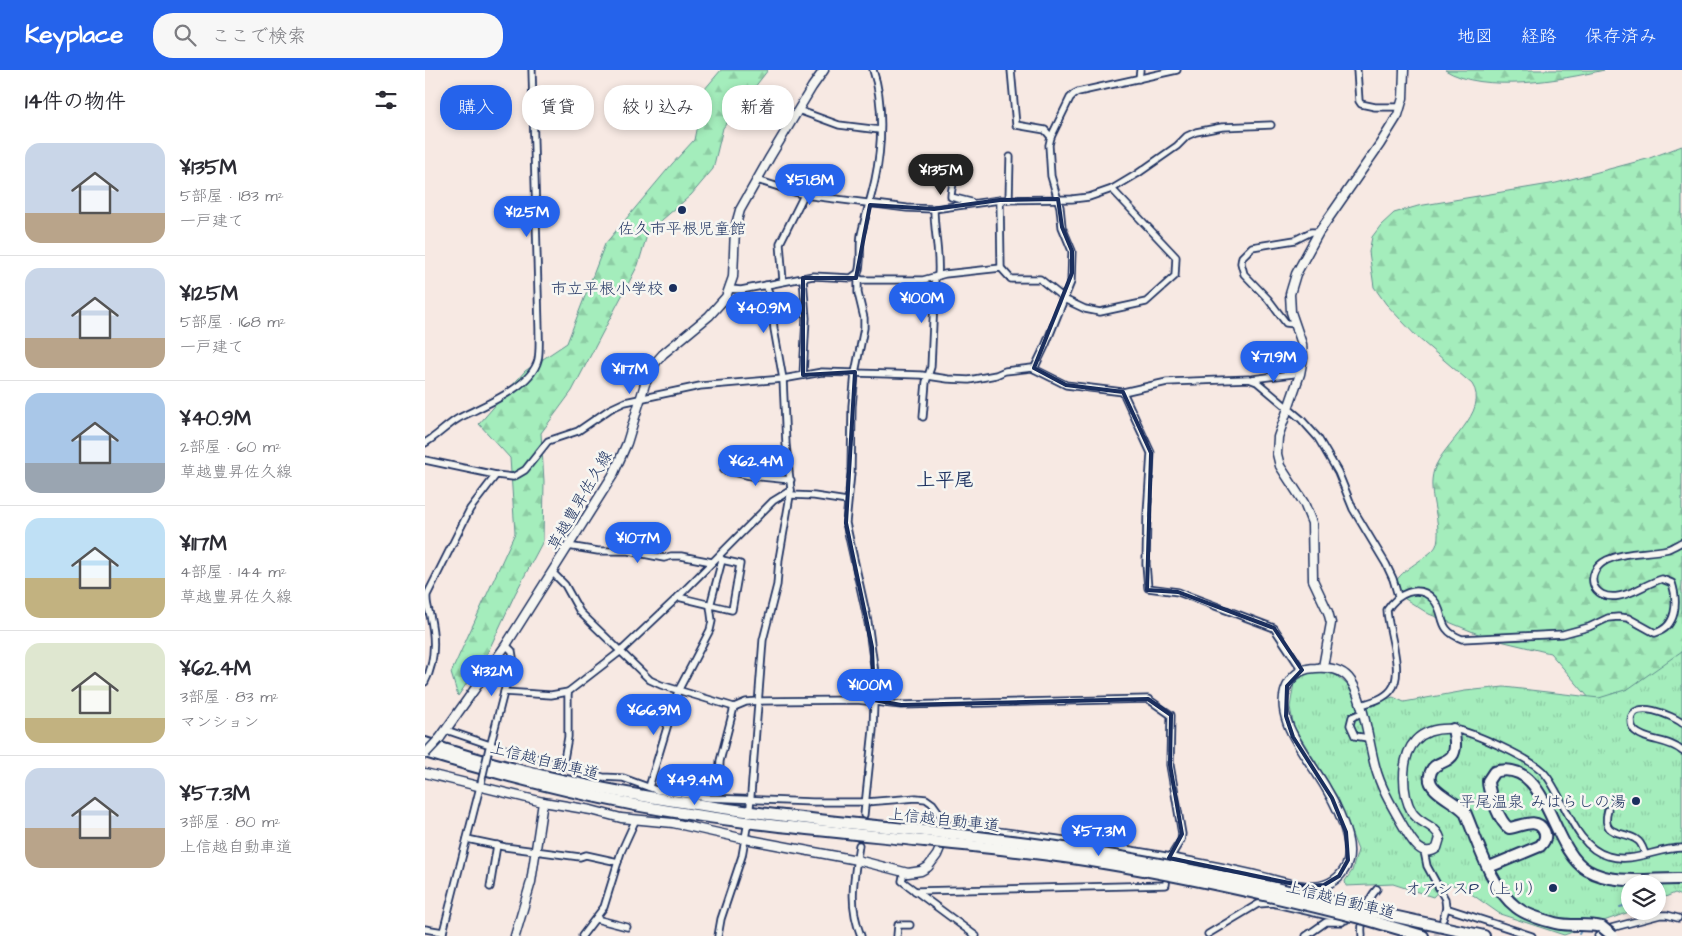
<!DOCTYPE html>
<html lang="ja">
<head>
<meta charset="utf-8">
<style>
	:root { --surface:#fff; --page:#f7f7f7; --text:#2b2b33; --muted:#7c7c81; --line:#e1e1e2; --accent:#2563eb }
	body { margin:0; font-family:"Architects Daughter","Klee One",sans-serif; background:var(--page); color:var(--text); height:100vh; display:flex; flex-direction:column; font-size:19px; white-space:nowrap }
	* { box-sizing:border-box; margin:0 }
	p { font-size:16px; color:var(--muted) }
	.icon { flex:none; width:28px; height:28px; fill:none; stroke:currentColor; stroke-width:2; stroke-linecap:round; stroke-linejoin:round }
	.map { position:relative; flex:1; overflow:hidden }
	.panel { display:flex; flex-direction:column; background:var(--surface); width:425px }
	.panel>* { flex:none }
	.guide { position:absolute; left:15px; top:15px; width:475px; height:45px; display:flex; gap:10px }
	.fabs { position:absolute; left:1196px; top:805px; display:grid; gap:10px }
	.fabs a { display:grid; place-items:center; width:45px; height:45px; border-radius:50%; background:var(--surface); box-shadow:0 2px 8px #0003; font-size:25px }
	.price { position:absolute; translate:-50% -42px; padding:0 11px; border-radius:18px; background:var(--accent); color:#fff; font-size:16px; line-height:32px; filter:drop-shadow(0 1px 2px #0008) }
	.price::after { content:''; position:absolute; left:50%; top:30px; width:15px; height:11px; margin-left:-8px; background:inherit; clip-path:polygon(0 0,100% 0,50% 100%) }
	.price.current { background:#222; color:#fff }
	ul { padding:0; list-style:none }
	li { display:flex; align-items:center; gap:15px; height:125px; padding:0 25px }
	li+li { border-top:1px solid var(--line) }
	li span { display:grid; place-items:center; flex:none; width:140px; height:100px; border-radius:15px; color:#555 }
	li>.icon { margin-inline-start:auto }
	span .icon { width:60px; height:60px; fill:#fffc; stroke-width:1 }
	li b { font-size:21px }
	h2 { display:flex; justify-content:space-between; align-items:center; height:60px; padding:0 25px; font-size:21px }
	.chip { padding:0 18px; border-radius:20px; background:var(--surface); box-shadow:0 2px 8px #0003; font-size:18px; line-height:45px }
	.chip.current { background:var(--accent); color:#fff }
	header { display:flex; align-items:center; gap:30px; box-sizing:border-box; height:70px; padding:0 25px; background:var(--accent); color:#fff }
	header strong { font-size:24px }
	nav { display:flex; gap:28px; margin-inline-start:auto; font-size:18px }
	.search { width:350px; height:45px; background:var(--page); display:flex; align-items:center; gap:12px; box-sizing:border-box; padding:0 18px; border-radius:20px; color:var(--muted); font-size:19px }
	main { display:flex; flex:1; min-height:0 }
	.map>svg:first-child { display:block }
</style>
</head>
<body>
<header>
<strong>Keyplace</strong>
<div class="search"><svg class="icon" aria-label="search" viewBox="0 0 24 24"><circle cx="10" cy="10" r="6"/><path d="M15 15l6 6"/></svg>ここで検索</div>
<nav><a>地図</a><a>経路</a><a>保存済み</a></nav>
</header>
<main>
<section class="panel">
<h2>14件の物件<svg class="icon" aria-label="filters" viewBox="0 0 24 24"><path d="M4 7h16M4 17h16"/><circle cx="9" cy="7" r="2"/><circle cx="15" cy="17" r="2"/></svg></h2>
<ul>
<li><span style="background:linear-gradient(#c9d6e8 70%,#b9a48a 0)"><svg class="icon" aria-label="home" viewBox="0 0 24 24"><path d="M3 11l9-7 9 7M6 9v11h12V9"/></svg></span><div><b>¥135M</b><p>5部屋 · 183 m²</p><p>一戸建て</p></div></li>
<li><span style="background:linear-gradient(#c9d6e8 70%,#b9a48a 0)"><svg class="icon" aria-label="home" viewBox="0 0 24 24"><path d="M3 11l9-7 9 7M6 9v11h12V9"/></svg></span><div><b>¥125M</b><p>5部屋 · 168 m²</p><p>一戸建て</p></div></li>
<li><span style="background:linear-gradient(#a9c7e8 70%,#9aa5b1 0)"><svg class="icon" aria-label="home" viewBox="0 0 24 24"><path d="M3 11l9-7 9 7M6 9v11h12V9"/></svg></span><div><b>¥40.9M</b><p>2部屋 · 60 m²</p><p>草越豊昇佐久線</p></div></li>
<li><span style="background:linear-gradient(#bfe0f5 60%,#c2b280 0)"><svg class="icon" aria-label="home" viewBox="0 0 24 24"><path d="M3 11l9-7 9 7M6 9v11h12V9"/></svg></span><div><b>¥117M</b><p>4部屋 · 144 m²</p><p>草越豊昇佐久線</p></div></li>
<li><span style="background:linear-gradient(#dfe7d0 75%,#c2b280 0)"><svg class="icon" aria-label="home" viewBox="0 0 24 24"><path d="M3 11l9-7 9 7M6 9v11h12V9"/></svg></span><div><b>¥62.4M</b><p>3部屋 · 83 m²</p><p>マンション</p></div></li>
<li><span style="background:linear-gradient(#c9d6e8 60%,#b9a48a 0)"><svg class="icon" aria-label="home" viewBox="0 0 24 24"><path d="M3 11l9-7 9 7M6 9v11h12V9"/></svg></span><div><b>¥57.3M</b><p>3部屋 · 80 m²</p><p>上信越自動車道</p></div></li>
</ul>
</section>
<div class="map">
<svg width="1257" height="866" viewBox="0 0 1257 866">
	<defs>
		<pattern id="forest-firs" width="22" height="20" patternUnits="userSpaceOnUse" patternTransform="scale(1.25)"><rect width="22" height="20" fill="#a4edbc"/><path d="M5 1l3.5 6h-7zM16 11l3.5 6h-7z" fill="#8dcca4"/></pattern>
		<pattern id="park-tufts" width="24" height="20" patternUnits="userSpaceOnUse" patternTransform="scale(1.25)"><rect width="24" height="20" fill="#a4edbc"/><path d="M3 7l-1-3M5 7V3M7 7l1-3M15 17l-1-3M17 17v-4M19 17l1-3" fill="none" stroke="#8dcca4"/></pattern>
	</defs>
	<rect width="100%" height="100%" fill="#f7e9e3"/>
	<filter id="ink" filterUnits="userSpaceOnUse"><feTurbulence type="fractalNoise" baseFrequency=".02" numOctaves="2"/><feDisplacementMap in="SourceGraphic" scale="10" xChannelSelector="R" yChannelSelector="G"/><feConvolveMatrix kernelMatrix="1 2 1 2 8 2 1 2 1" color-interpolation-filters="sRGB"/></filter>
	<g filter="url(#ink)">
		<g fill="url(#forest-firs)" stroke="#608e8d">
			<polygon points="296,0 343,0 298,58 288,99 266,125 223,162 213,195 147,321 116,363 119,411 118,471 90,524 62,584 33,626 26,603 90,463 85,388 54,354 100,301 142,273 180,174 247,94 269,70 279,20"/>
			<path d="M1020 0H1179C1137 10 1058 24 1020 0Z"/>
			<path d="M1257 76V715L1185 652 1125 583 1063 568 1004 544 977 527 972 519 971 511C980 497 1006 486 1011 476 1019 456 1001 423 1009 400 1017 374 1066 342 1047 314L992 267 961 234 949 217 944 182 947 167 956 155 969 143 993 136 1131 113 1222 89Z"/>
		</g>
		<polygon fill="url(#park-tufts)" stroke="#608e8d" points="1257,581 1257,826 1250,823 1233,830 1232,814 1205,814 1205,841 1207,841 1139,865 1075,844 1035,816 1020,814 1008,827 968,814 921,816 920,811 927,801 933,780 913,728 869,657 865,637 869,613 883,602 907,602 926,618 933,639 968,627 979,632 1040,621 1079,617 1174,628 1203,619"/>
		<g fill="none" stroke-linecap="round" stroke-linejoin="round">
			<g stroke="#6291b8" stroke-width="2">
				<polyline points="1232,820 1237,818"/>
				<polyline points="1195,837 1205,834"/>
				<polyline points="1154,864 1157,859"/>
			</g>
			<polyline stroke="#cbc4c8" stroke-width="5.5" stroke-dasharray="5.5 3" stroke-linecap="butt" points="1011,866 1015,855"/>
			<defs>
				<g id="street">
					<polyline points="586,0 591,55 620,60 626,67"/>
					<polyline points="932,0 934,31 936,34 950,37 976,37"/>
					<polyline points="714,9 715,0"/>
					<polyline points="373,40 414,55 455,60"/>
					<path d="M532 93C532 105 526 115 526 127L546 132"/>
					<polyline points="332,110 379,125 482,138 509,139 575,130 647,129 664,127 687,119 712,104 752,76 762,66 771,62 797,57 846,55"/>
					<polyline points="575,130 576,198 586,209 615,209 641,230 660,239 675,242 721,232 750,206 751,187 687,119"/>
					<polyline points="584,130 585,87"/>
					<path d="M509 139C509 162 515 183 513 206"/>
					<polyline points="430,207 437,210 498,210 520,204 576,198"/>
					<polyline points="433,209 433,223 439,248 439,258 430,303 496,305 523,309 544,310 571,305 580,301 607,298 641,315 698,322 742,312 824,309 832,312 876,349 893,368 913,402 928,439 961,494 968,509 973,526"/>
					<polyline points="358,211 355,173 379,125"/>
					<path d="M305 219 316 220 388 206 426 208 433 203C437 192 434 178 436 165 440 147 446 128 450 110 457 77 459 32 448 0"/>
					<polyline points="870,254 861,253 843,229 819,204 816,193 817,187 827,177 870,170 886,162 894,162"/>
					<polyline points="609,299 621,274 646,212 647,181 637,157 635,137 626,106 624,75 626,67 645,28 649,24 653,22 752,0"/>
					<polyline points="378,305 381,248 378,208"/>
					<polyline points="827,309 868,304 872,289 878,288"/>
					<polyline points="698,322 726,383 722,444 721,494 723,518 753,522 849,558 877,600"/>
					<polyline points="498,347 501,312 506,297 510,208"/>
					<path d="M0 373C12 366 22 355 34 348 57 336 106 318 113 290 115 280 114 269 114 259L107 0"/>
					<polyline points="0,390 71,405 88,407 100,400 123,371 153,361 185,339 200,332 275,316 358,309 397,302 430,303 427,336 426,403 421,453 443,552 450,603 448,660 439,745"/>
					<polyline points="299,400 326,406 366,410"/>
					<polyline points="366,425 389,426 422,431"/>
					<polyline points="143,476 173,481 203,481 239,488 246,486 256,486 287,492"/>
					<polyline points="128,503 140,515 155,542 225,610 236,615 309,637 321,632 334,631 432,630 476,635 723,629 746,645 745,695 757,764 756,770 743,791"/>
					<polyline points="253,527 307,540 315,494 297,490 295,487"/>
					<path d="M0 612C11 591 10 567 5 545 3 538 1 532 2 525L45 439 71 405"/>
					<polyline points="79,622 126,625 143,622 196,581 253,527 348,431 366,420"/>
					<path d="M936 635C946 632 959 629 966 620 980 603 963 561 962 540 972 524 993 513 1008 529 1022 544 1010 559 1037 569L1138 564 1164 557 1183 548 1193 547 1203 548 1230 563C1252 557 1253 532 1247 513L1237 509C1222 513 1209 524 1194 526 1166 531 1158 502 1182 490 1201 481 1223 484 1243 479 1248 477 1253 474 1257 472"/>
					<polyline points="937,643 927,647 925,655 930,666 943,668"/>
					<path d="M1257 653C1248 646 1208 628 1206 650 1206 654 1207 658 1210 661 1222 672 1244 669 1257 681"/>
					<path d="M1028 659C1048 662 1108 689 1120 704 1140 728 1149 777 1183 786 1208 794 1231 778 1257 778"/>
					<polyline points="21,660 65,675 178,707 198,708 231,720 284,728 388,732 441,732 491,728 501,729 508,734 513,741 516,750 524,758"/>
					<polyline points="65,677 88,587 87,581 81,575"/>
					<polyline points="138,695 143,667 143,622"/>
					<polyline points="294,715 295,691 309,637"/>
					<polyline points="224,717 253,621 285,560 287,551 285,536 297,490"/>
					<polyline points="325,737 338,570 352,515 354,489 366,420 361,374 358,309 349,259 346,228 341,215"/>
					<path d="M1183 740C1175 768 1199 760 1212 770 1217 773 1218 779 1220 784"/>
					<polyline points="42,769 80,777 155,787 161,785 193,792"/>
					<path d="M434 775C429 809 423 833 436 866"/>
					<polyline points="999,781 1002,796 1020,829 1021,838 1018,849"/>
					<polyline points="479,802 477,811 551,866"/>
					<polyline points="65,817 72,775"/>
					<polyline points="490,821 741,815 742,803"/>
					<polyline points="1021,838 1107,866"/>
					<polyline points="171,849 202,857"/>
					<polyline points="0,859 18,862"/>
					<polyline points="783,864 833,834 847,833 921,850"/>
					<polyline points="17,866 56,713"/>
					<polyline points="157,866 179,837 196,782 211,749"/>
					<polyline points="293,866 296,849 317,786 322,757"/>
					<polyline points="472,866 473,855 485,855"/>
					<polyline points="881,866 901,852 917,852"/>
					<path d="M937 866C935 850 942 830 952 819"/>
					<polyline points="1173,866 1186,858 1235,845 1242,845 1253,848"/>
				</g>
				<g id="secondary">
					<polyline points="898,597 906,553 903,542 888,510 887,453 879,433 855,396 852,384 853,367 875,304 878,288 877,274 866,242 865,224 871,204 894,162 955,74 973,45 978,28 979,0"/>
					<polyline points="15,668 81,575 188,405 202,373 220,314 231,292 238,284 284,246 301,227 308,207 310,158 315,140 345,87 387,17 399,0"/>
					<path d="M0 703 118 732 166 740 196 748 248 753 320 769 432 790 483 803 496 801 503 797 512 785 522 761 528 756 534 755C544 756 554 759 564 761 636 770 707 780 777 794 798 798 818 802 838 807 853 811 869 816 885 817 899 817 911 812 919 800 926 790 925 778 922 766 918 749 910 733 901 718 886 690 842 645 865 611 871 602 880 598 891 598 905 597 918 599 926 611 938 628 944 674 950 696 956 719 968 738 980 759 987 771 997 789 1012 778L1015 768C1011 755 994 754 987 742 981 732 979 720 979 708 979 675 994 657 1028 659"/>
					<polyline points="90,866 106,812 118,732"/>
				</g>
				<g id="highway">
					<path d="M1028 659C1038 702 1009 684 1005 705 1001 721 1031 731 1040 742 1052 770 1066 818 1091 837 1101 845 1118 850 1130 853 1146 857 1161 853 1177 857"/>
					<path d="M0 673C163 727 332 744 501 761"/>
					<path d="M0 682C69 703 139 721 210 735 306 753 403 761 500 771"/>
					<path d="M1064 797 1115 776C1119 772 1122 767 1119 761 1112 746 1095 757 1084 758 1075 753 1063 721 1063 711L1069 702C1123 686 1125 779 1162 800 1190 816 1227 808 1257 809"/>
					<polyline points="945,841 1059,866"/>
					<polyline points="943,850 998,866"/>
				</g>
			</defs>
			<use href="#street" stroke="#1b2f5e" stroke-width="9"/>
			<use href="#secondary" stroke="#1b2f5e" stroke-width="11"/>
			<use href="#highway" stroke="#1b2f5e" stroke-width="14"/>
			<use href="#street" stroke="#f6f6f2" stroke-width="5.5"/>
			<use href="#secondary" stroke="#f6f6f2" stroke-width="8"/>
			<use href="#highway" stroke="#f6f6f2" stroke-width="10"/>
			<defs>
				<polyline id="street-bridge" points="56,713 64,678"/>
				<polyline id="secondary-bridge" points="0,684 15,668"/>
				<g id="highway-bridge">
					<path d="M501 761C552 767 602 772 652 780 751 795 848 816 945 841"/>
					<path d="M500 771C549 776 598 781 647 788 747 803 845 825 943 850"/>
					<polyline points="1177,857 1188,866"/>
				</g>
			</defs>
			<use href="#street-bridge" stroke="#1b2f5e" stroke-width="9" stroke-linecap="butt"/>
			<use href="#secondary-bridge" stroke="#1b2f5e" stroke-width="11" stroke-linecap="butt"/>
			<use href="#highway-bridge" stroke="#1b2f5e" stroke-width="14" stroke-linecap="butt"/>
			<use href="#street-bridge" stroke="#f6f6f2" stroke-width="5.5"/>
			<use href="#secondary-bridge" stroke="#f6f6f2" stroke-width="8"/>
			<use href="#highway-bridge" stroke="#f6f6f2" stroke-width="10"/>
		</g>
	</g>
	<path fill="none" stroke="#1b2f5e" stroke-width="4" stroke-linejoin="round" d="M633 129 637 157 647 181V203L609 298 641 315 698 322 726 383 722 520 753 522 849 558 877 600 862 616 861 646 868 667 907 728 921 762 923 790 914 806 899 815 879 816 744 788 757 764 745 695 746 645 723 629 476 635 449 630 447 577 421 453 430 302 378 305V208H431L445 135 509 139 575 130Z"/>
	<g fill="#1b2f5e" stroke="#f6f6f2" stroke-width="2">
		<circle cx="257" cy="140" r="5"/>
		<circle cx="248" cy="218" r="5"/>
		<circle cx="1211" cy="731" r="5"/>
		<circle cx="1128" cy="818" r="5"/>
	</g>
	<g text-anchor="middle" stroke-width="5" stroke-linejoin="round" paint-order="stroke">
		<g font-size="16" fill="#1b2f5e" stroke="#f6f6f2" text-anchor="end">
			<text x="257" y="164" text-anchor="middle">佐久市平根児童館</text>
			<text x="238" y="224">市立平根小学校</text>
			<text x="1201" y="737">平尾温泉 みはらしの湯</text>
			<text x="1118" y="824">オアシスP（上り）</text>
		</g>
		<g font-size="16" fill="#1b2f5e" stroke="#f6f6f2">
			<text transform="translate(154 430) rotate(-60)" y="6">草越豊昇佐久線</text>
			<text transform="translate(120 690) rotate(14)" y="6">上信越自動車道</text>
			<text transform="translate(519 749) rotate(6)" y="6">上信越自動車道</text>
			<text transform="translate(916 829) rotate(14)" y="6">上信越自動車道</text>
		</g>
		<g font-size="19" font-weight="bold" fill="#1b2f5e" stroke="#f6f6f2">
			<text x="520" y="416">上平尾</text>
		</g>
	</g>
</svg>
<div class="fabs">
<a><svg class="icon" aria-label="layers" viewBox="0 0 24 24"><path d="M12 4l9 5-9 5-9-5zM3 14l9 5 9-5"/></svg></a>
</div>
<b class="price current" style="left:516px;top:126px">¥135M</b>
<b class="price" style="left:385px;top:136px">¥51.8M</b>
<b class="price" style="left:102px;top:168px">¥125M</b>
<b class="price" style="left:497px;top:254px">¥100M</b>
<b class="price" style="left:339px;top:264px">¥40.9M</b>
<b class="price" style="left:849px;top:313px">¥71.9M</b>
<b class="price" style="left:205px;top:325px">¥117M</b>
<b class="price" style="left:331px;top:417px">¥62.4M</b>
<b class="price" style="left:213px;top:494px">¥107M</b>
<b class="price" style="left:67px;top:627px">¥132M</b>
<b class="price" style="left:445px;top:641px">¥100M</b>
<b class="price" style="left:229px;top:666px">¥66.9M</b>
<b class="price" style="left:270px;top:736px">¥49.4M</b>
<b class="price" style="left:674px;top:787px">¥57.3M</b>
<div class="guide">
<a class="chip current">購入</a>
<a class="chip">賃貸</a>
<a class="chip">絞り込み</a>
<a class="chip">新着</a>
</div>
</div>
</main>
</body>
</html>
